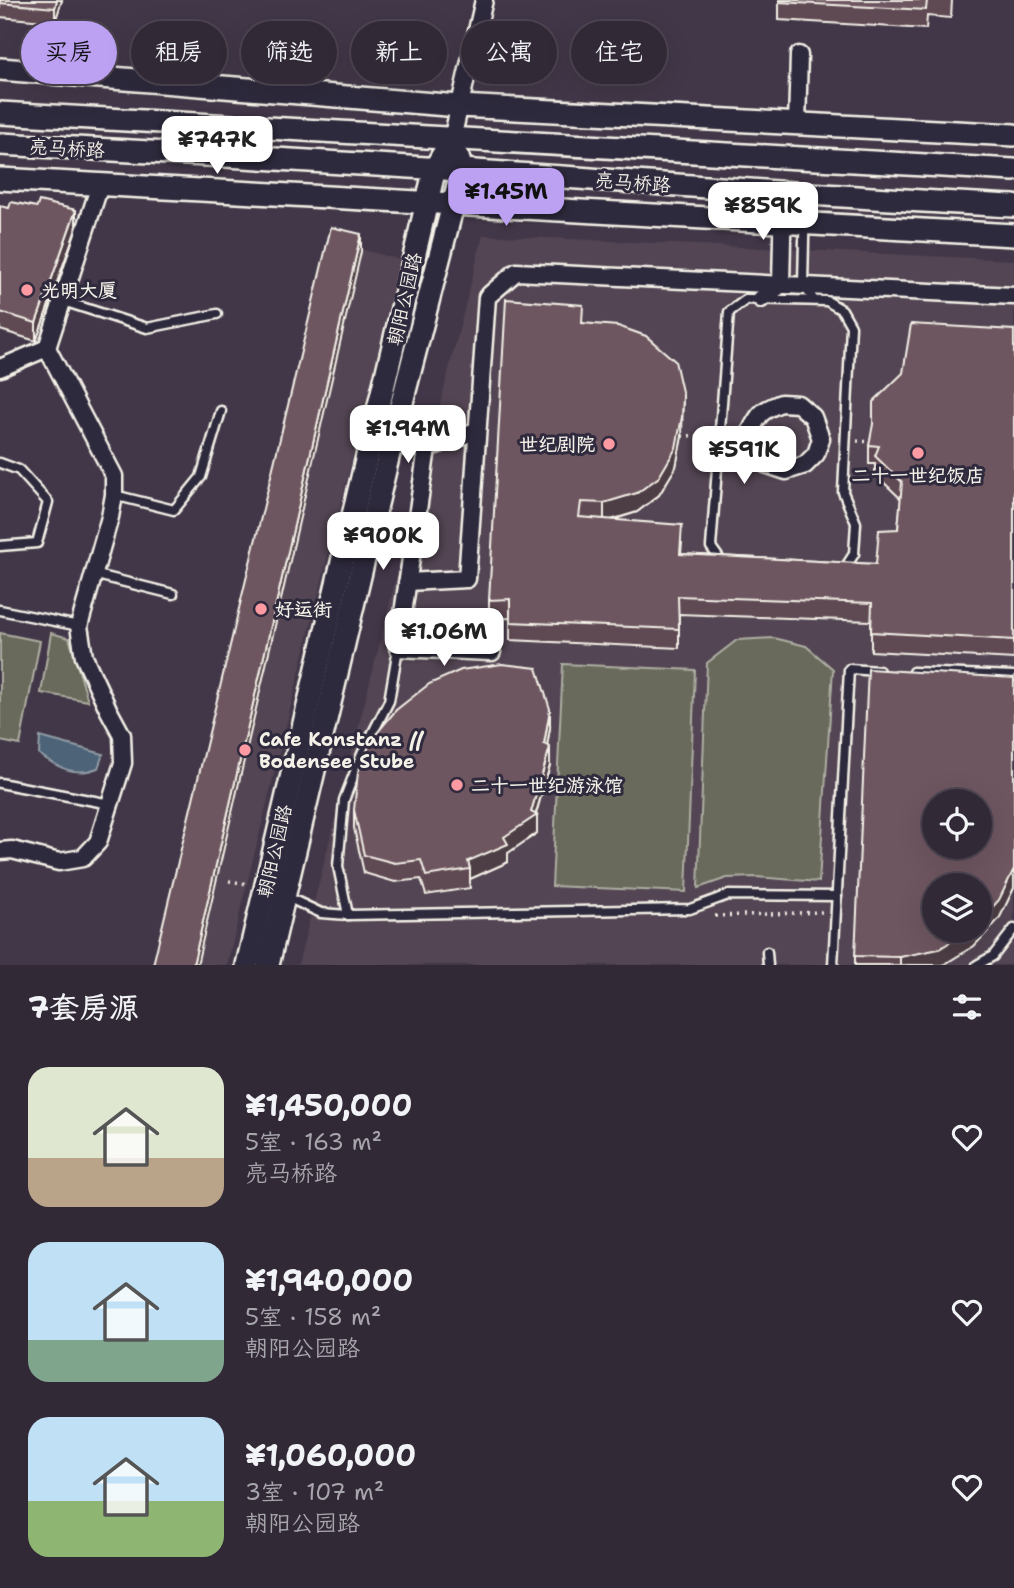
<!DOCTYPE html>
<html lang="zh">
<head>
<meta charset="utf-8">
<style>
	:root { --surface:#322936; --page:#3d3542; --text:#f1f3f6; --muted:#a8a6ad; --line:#4d4551; --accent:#bca0f2 }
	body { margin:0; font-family:"Shantell Sans","LXGW WenKai TC",sans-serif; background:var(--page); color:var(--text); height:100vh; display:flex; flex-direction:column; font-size:26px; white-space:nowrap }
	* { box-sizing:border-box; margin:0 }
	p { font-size:23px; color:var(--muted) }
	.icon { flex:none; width:38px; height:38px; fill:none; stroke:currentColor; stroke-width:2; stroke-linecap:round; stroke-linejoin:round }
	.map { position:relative; height:965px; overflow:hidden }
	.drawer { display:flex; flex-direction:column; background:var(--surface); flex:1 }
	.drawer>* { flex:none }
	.hud { position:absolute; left:21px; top:21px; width:973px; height:63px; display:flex; gap:14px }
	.tools { position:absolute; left:922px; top:789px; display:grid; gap:14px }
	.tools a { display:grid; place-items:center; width:70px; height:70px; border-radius:50%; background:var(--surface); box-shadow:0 7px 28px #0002,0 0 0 2px var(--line); font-size:35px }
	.price { position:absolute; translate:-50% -60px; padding:0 16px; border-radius:14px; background:#fff; color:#222; font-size:23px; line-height:46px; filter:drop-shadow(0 2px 4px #0008) }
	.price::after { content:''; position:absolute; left:50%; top:42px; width:21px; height:16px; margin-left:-10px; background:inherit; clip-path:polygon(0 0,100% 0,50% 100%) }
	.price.on { background:var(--accent); color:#111 }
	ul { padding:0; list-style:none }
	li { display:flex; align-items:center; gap:21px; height:175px; padding:0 28px }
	li span { display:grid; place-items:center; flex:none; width:196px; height:140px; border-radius:21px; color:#555 }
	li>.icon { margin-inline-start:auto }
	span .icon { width:84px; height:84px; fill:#fffc; stroke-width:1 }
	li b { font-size:30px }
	h2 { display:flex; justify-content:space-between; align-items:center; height:84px; padding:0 28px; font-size:30px }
	.chip { padding:0 24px; border-radius:32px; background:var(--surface); box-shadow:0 7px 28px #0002,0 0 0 2px var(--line); font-size:24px; line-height:63px }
	.chip.on { background:var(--accent); color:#111 }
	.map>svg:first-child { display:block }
</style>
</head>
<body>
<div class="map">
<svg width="1014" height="965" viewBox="0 0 1014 965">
	<rect width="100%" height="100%" fill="#423748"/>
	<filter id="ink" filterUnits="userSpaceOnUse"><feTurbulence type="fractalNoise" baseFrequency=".0143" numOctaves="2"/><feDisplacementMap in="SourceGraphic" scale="14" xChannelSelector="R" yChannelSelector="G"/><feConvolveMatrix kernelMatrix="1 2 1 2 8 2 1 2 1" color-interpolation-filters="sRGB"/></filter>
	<g filter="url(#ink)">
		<g fill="#524453" fill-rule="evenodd">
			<path d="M483 235 1014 260V965H298ZM934 802H980V847H934ZM934 886H980V931H934Z"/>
			<polygon points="335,242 401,260 227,965 159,965"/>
		</g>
		<g fill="#696b5c" stroke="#aeaea2" stroke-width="2">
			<polygon points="0,633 40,641 20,745 0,741"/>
			<polygon points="51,633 69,638 88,701 41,693"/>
			<polygon points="774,638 806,646 833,669 819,882 756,877 727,878 698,888 707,663 737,640"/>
			<polygon points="563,664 695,670 686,892 552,886"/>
		</g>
		<path fill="#4e6478" stroke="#909ca5" stroke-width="2" d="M40 737 103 754 98 768C75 777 58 768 39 754Z"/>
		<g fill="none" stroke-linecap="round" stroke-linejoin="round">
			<defs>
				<g id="lane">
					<polyline points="805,195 803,285 814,300"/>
					<polygon points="747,299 827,301 842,310 851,326 843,492 856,523 854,554 843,571 724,565 711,547 729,312"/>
					<polyline points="63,301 147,328 217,314"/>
					<polyline points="0,463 19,470 48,502 37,543 0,546"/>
					<polyline points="114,495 174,510 201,477 221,411"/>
					<polyline points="93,574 173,594"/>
					<polyline points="0,610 79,626"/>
					<polyline points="398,648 389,701 362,754 344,800 338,866 348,915 690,909 728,895 837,896"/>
					<polyline points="913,672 1014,676"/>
					<polyline points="0,783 110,804"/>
					<polyline points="287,897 321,913 348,915"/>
					<polyline points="767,952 768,965"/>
					<polyline points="833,965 849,669 879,671"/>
					<polyline points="977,965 993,956 1014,929"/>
				</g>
				<g id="street">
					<polyline points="797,124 799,55"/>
					<polyline points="452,139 484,0"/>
					<polyline points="761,299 781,285 783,193"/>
					<polyline points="0,368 47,348 100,185"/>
					<path d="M781 403 798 404 813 417 821 439 816 454 805 465 786 471 765 464 755 453 749 434C759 414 760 411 781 403Z"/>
					<polyline points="476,431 427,448 398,648 492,652"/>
					<polyline points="391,445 427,448"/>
					<polyline points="407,582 467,579 487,297 516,272 1014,296"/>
					<polyline points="0,851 12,850 59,862 83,858 98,842 123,763 122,735 109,711 84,657 79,626 110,517 114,495 114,476 47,348"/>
				</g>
				<g id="secondary">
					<polyline points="0,69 459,106 1014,135"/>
					<polyline points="0,113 1014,170"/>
					<path d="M0 144C153 152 307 160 460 170 644 182 829 197 1014 206"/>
					<polyline points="0,179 1014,235"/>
					<polyline points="247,965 435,168 452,139"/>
					<polyline points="268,965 391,445 462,170 458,157"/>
				</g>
			</defs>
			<use href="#lane" stroke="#f4f1e8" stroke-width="13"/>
			<use href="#street" stroke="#f4f1e8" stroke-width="21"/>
			<use href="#secondary" stroke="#f4f1e8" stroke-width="26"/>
			<g stroke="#f4f1e8" stroke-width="3.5" stroke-dasharray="2 5" stroke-linecap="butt">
				<polyline points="682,436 709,435"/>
				<polyline points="857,441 873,442"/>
				<polyline points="229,881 248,884"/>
				<polyline points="715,916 823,912"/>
			</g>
			<use href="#lane" stroke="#2f2a3d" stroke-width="8"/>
			<use href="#street" stroke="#2f2a3d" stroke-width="16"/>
			<use href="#secondary" stroke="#2f2a3d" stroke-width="21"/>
		</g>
		<g fill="#5f4a53" stroke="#f4f1e8" stroke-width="2">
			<polygon points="0,0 62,0 55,22 0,17"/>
			<polygon points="779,0 952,0 951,18 927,16 926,29 779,20"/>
			<polygon points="0,206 76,229 36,341 0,330"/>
			<polygon points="583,323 682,436 676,467 659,495 637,512 612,520 682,543 681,554 876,564 898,529 901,499 875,474 875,464 869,464 869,445 1014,330 1014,659 871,651 871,621 679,614 679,648 510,640 510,618 489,619 489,600"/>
			<polygon points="1014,678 1014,888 999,919 974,946 943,965 855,965 855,956"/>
			<polygon points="550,728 547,745 550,765 536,814 537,833 508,853 508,862 470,879 470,888 426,895 421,879 395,882 364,873 354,828 354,810"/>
		</g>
		<g fill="#4d3c44" stroke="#f4f1e8" stroke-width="2">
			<polygon points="57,0 62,0 55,22 55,8"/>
			<polygon points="76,210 76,229 36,341 36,323"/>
			<polygon points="361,234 361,252 197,965 193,965"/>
			<polygon points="683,396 682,436 676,467 659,495 637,512 604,522 604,503"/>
			<polygon points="550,709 550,728 544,762 544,744"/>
			<polygon points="550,747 550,765 535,816 537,815 537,833 508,853 508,862 470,879 470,869 468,861 504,837 531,812"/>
			<polygon points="1014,869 1014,888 999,919 974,946 943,965 900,965 900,957 968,931 980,931 980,921"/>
		</g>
		<g fill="#6e5661" stroke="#f4f1e8" stroke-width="2" fill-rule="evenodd">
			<polygon points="0,0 57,0 55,8 0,3"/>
			<polygon points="779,0 927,0 926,10 779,2"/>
			<polygon points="39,201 76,210 36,323 0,312 0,206 9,208 11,202 37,207"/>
			<polygon points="331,227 361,234 193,965 153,965"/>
			<polygon points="506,299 583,305 582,323 618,326 646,336 675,361 683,396 682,417 676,448 659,477 637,493 604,503 581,502 579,517 682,525 680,554 876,564 879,530 898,529 902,482 875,456 879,446 869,445 873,424 873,402 903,373 911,324 1014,330 1014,640 871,632 872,603 678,596 679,629 510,622 510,599 489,600"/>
			<polygon points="502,664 537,668 550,709 544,744 550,747 531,812 537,815 504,837 508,844 468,861 470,869 426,876 421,860 395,863 364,855 354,810 358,772 372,739 396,710 429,684 461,670"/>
			<path d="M868 669 1014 678V869L999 900 980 921V886H934V931H968L939 949 900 957 855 956ZM934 802H980V847H934Z"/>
		</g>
	</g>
	<g fill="#ff9aa2" stroke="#2f2a3d" stroke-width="2.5">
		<circle cx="27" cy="290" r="7"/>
		<circle cx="609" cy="444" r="7"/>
		<circle cx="918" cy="453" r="7"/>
		<circle cx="261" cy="609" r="7"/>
		<circle cx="245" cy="750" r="7"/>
		<circle cx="457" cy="785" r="7"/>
	</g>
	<g text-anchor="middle" stroke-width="6" stroke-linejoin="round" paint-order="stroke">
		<g font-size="19" fill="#f4f1e8" stroke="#2f2a3d">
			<text transform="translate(67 148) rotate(3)" y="7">亮马桥路</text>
			<text transform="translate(633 182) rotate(4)" y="7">亮马桥路</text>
			<text transform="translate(404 299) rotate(-77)" y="7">朝阳公园路</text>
			<text transform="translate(274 851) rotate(-77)" y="7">朝阳公园路</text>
		</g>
		<g font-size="19" font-weight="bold" fill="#f4f1e8" stroke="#2f2a3d" text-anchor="start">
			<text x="41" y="297">光明大厦</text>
			<text x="595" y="451" text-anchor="end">世纪剧院</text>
			<text x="918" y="482" text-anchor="middle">二十一世纪饭店</text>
			<text x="275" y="616">好运街</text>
			<text x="259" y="746">Cafe Konstanz //<tspan x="259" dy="22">Bodensee Stube</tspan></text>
			<text x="471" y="792">二十一世纪游泳馆</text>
		</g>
	</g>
</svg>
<div class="tools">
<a><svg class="icon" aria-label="locate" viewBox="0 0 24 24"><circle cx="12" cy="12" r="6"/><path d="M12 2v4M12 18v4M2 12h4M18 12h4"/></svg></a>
<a><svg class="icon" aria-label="layers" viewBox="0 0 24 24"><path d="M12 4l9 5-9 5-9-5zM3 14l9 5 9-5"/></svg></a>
</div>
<b class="price" style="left:217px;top:176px">¥747K</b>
<b class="price on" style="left:506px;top:228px">¥1.45M</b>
<b class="price" style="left:763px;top:242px">¥859K</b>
<b class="price" style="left:408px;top:465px">¥1.94M</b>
<b class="price" style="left:744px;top:486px">¥591K</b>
<b class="price" style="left:383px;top:572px">¥900K</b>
<b class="price" style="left:444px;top:668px">¥1.06M</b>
<div class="hud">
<a class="chip on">买房</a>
<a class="chip">租房</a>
<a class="chip">筛选</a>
<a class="chip">新上</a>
<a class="chip">公寓</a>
<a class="chip">住宅</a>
</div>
</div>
<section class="drawer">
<h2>7套房源<svg class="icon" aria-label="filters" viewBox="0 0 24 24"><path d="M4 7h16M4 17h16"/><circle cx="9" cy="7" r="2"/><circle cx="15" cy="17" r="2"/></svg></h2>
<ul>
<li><span style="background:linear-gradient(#dfe7d0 65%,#b9a48a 0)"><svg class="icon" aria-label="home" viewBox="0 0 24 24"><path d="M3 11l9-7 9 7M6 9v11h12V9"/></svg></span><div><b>¥1,450,000</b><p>5室 · 163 m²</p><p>亮马桥路</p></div><svg class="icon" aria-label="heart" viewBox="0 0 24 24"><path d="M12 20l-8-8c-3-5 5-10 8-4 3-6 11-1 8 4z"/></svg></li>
<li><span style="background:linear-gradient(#bfe0f5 70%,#7fa58c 0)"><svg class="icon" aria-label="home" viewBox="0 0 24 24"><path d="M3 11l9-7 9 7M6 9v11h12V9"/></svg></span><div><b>¥1,940,000</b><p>5室 · 158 m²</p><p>朝阳公园路</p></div><svg class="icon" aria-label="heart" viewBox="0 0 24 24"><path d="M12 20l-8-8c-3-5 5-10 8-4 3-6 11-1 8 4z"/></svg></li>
<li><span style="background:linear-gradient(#bfe0f5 60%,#8fb573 0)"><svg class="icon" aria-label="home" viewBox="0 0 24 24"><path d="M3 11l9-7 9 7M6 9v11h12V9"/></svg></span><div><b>¥1,060,000</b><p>3室 · 107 m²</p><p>朝阳公园路</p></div><svg class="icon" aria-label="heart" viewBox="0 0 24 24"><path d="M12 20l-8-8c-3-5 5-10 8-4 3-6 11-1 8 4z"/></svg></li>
</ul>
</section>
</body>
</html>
